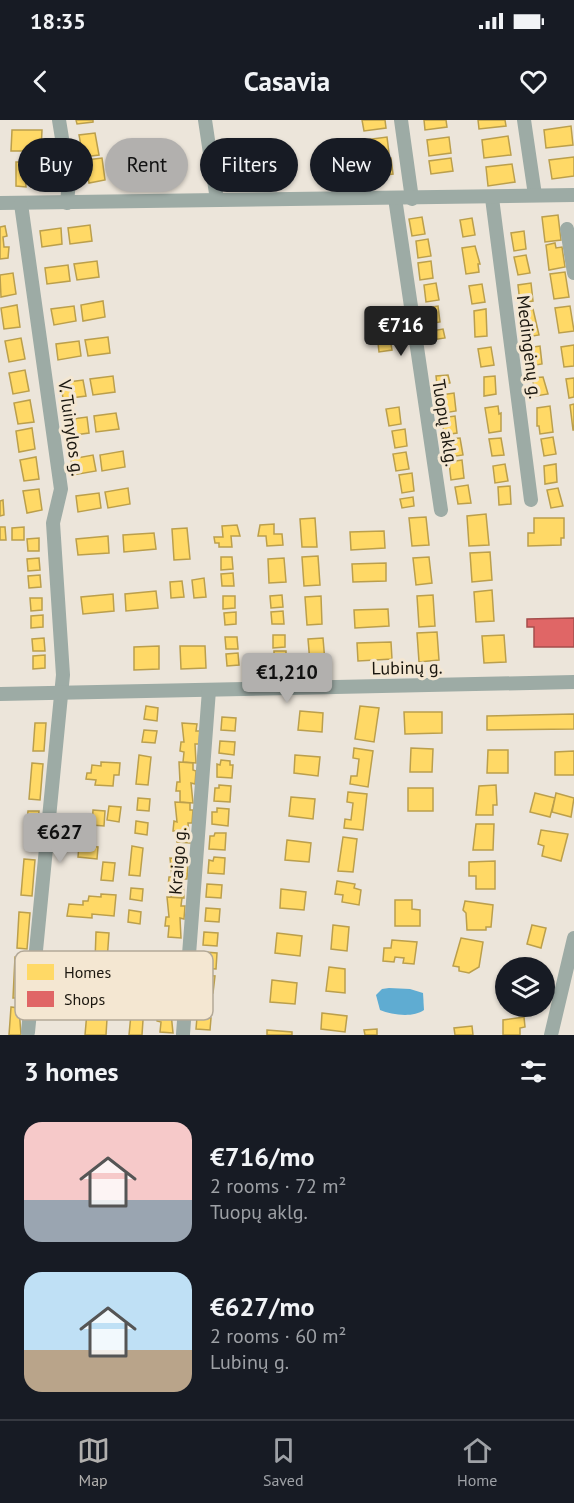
<!DOCTYPE html>
<html lang="en">
<head>
<meta charset="utf-8">
<style>
	:root { --surface:#171b24; --page:#20242c; --text:#f1f3f6; --muted:#9ea1a6; --line:#363941; --accent:#b2b0ae }
	body { margin:0; font-family:"PT Sans",sans-serif; background:var(--page); color:var(--text); height:100vh; display:flex; flex-direction:column; font-size:22px; white-space:nowrap }
	* { box-sizing:border-box; margin:0 }
	p { font-size:20px; color:var(--muted) }
	.icon { flex:none; width:33px; height:33px; fill:none; stroke:currentColor; stroke-width:2; stroke-linecap:round; stroke-linejoin:round }
	.map { position:relative; height:915px; overflow:hidden }
	.side { display:flex; flex-direction:column; background:var(--surface); flex:1 }
	.side>* { flex:none }
	.guide { position:absolute; left:18px; top:18px; width:538px; height:54px; display:flex; gap:12px }
	.buttons { position:absolute; left:495px; top:837px; display:grid; gap:12px }
	.buttons a { display:grid; place-items:center; width:60px; height:60px; border-radius:50%; background:var(--surface); box-shadow:0 2px 4px #0004; font-size:30px }
	.price { position:absolute; translate:-50% -51px; padding:0 14px; border-radius:6px; background:var(--accent); color:#111; font-size:20px; line-height:39px; filter:drop-shadow(0 2px 3px #0008) }
	.price::after { content:''; position:absolute; left:50%; top:36px; width:18px; height:14px; margin-left:-9px; background:inherit; clip-path:polygon(0 0,100% 0,50% 100%) }
	.price.active { background:#222; color:#fff }
	ul { padding:0; list-style:none }
	li { display:flex; align-items:center; gap:18px; height:150px; padding:0 24px }
	li span { display:grid; place-items:center; flex:none; width:168px; height:120px; border-radius:18px; color:#555 }
	li>.icon { margin-inline-start:auto }
	span .icon { width:72px; height:72px; fill:#fffc; stroke-width:1 }
	li b { font-size:26px }
	h2 { display:flex; justify-content:space-between; align-items:center; height:72px; padding:0 24px; font-size:26px }
	.tag { padding:0 21px; border-radius:27px; background:var(--surface); box-shadow:0 2px 4px #0004; font-size:21px; line-height:54px }
	.tag.active { background:var(--accent); color:#111 }
	.status { display:flex; justify-content:space-between; align-items:center; height:42px; padding:0 30px; background:var(--surface); direction:ltr }
	.status svg { height:16px; fill:currentColor }
	header { display:flex; justify-content:space-between; align-items:center; height:78px; padding:0 24px; background:var(--surface); font-size:27px; font-weight:800 }
	.tab-bar { display:flex; justify-content:space-around; align-items:center; height:84px; border-top:2px solid var(--line); background:var(--surface); font-size:16px; color:var(--muted) }
	.tab-bar a { display:grid; justify-items:center; gap:3px }
	.tab-bar .active { color:var(--accent) }
	.map>svg:first-child { display:block }
</style>
</head>
<body>
<div class="status"><b>18:35</b><svg viewBox="0 0 49 12"><path d="M0 12V9h3v3zM5 12V6h3v6zM10 12V3h3v9zM15 12V0h3v12zM26 1h20v11H26zM47 4h2v5h-2z"/></svg></div>
<header><svg class="icon" aria-label="back" viewBox="0 0 24 24"><path d="M15 5l-7 7 7 7"/></svg>Casavia<svg class="icon" aria-label="heart" viewBox="0 0 24 24"><path d="M12 20l-8-8c-3-5 5-10 8-4 3-6 11-1 8 4z"/></svg></header>
<div class="map">
<svg width="574" height="915" viewBox="0 0 574 915">
	<rect width="100%" height="100%" fill="#ece5da"/>
	<path fill="#5facd2" d="M389 868 410 869 423 873 424 890C413 898 392 895 380 890L376 875 382 869Z"/>
	<g fill="#ffd966" stroke="#bb9f4c" stroke-width="1.5">
		<polygon points="76,0 93,0 93,2 77,4"/>
		<polygon points="362,0 385,0 386,8 364,11"/>
		<polygon points="424,0 446,0 447,7 425,10"/>
		<polygon points="478,0 505,0 506,6 479,9"/>
		<polygon points="571,6 573,25 546,28 544,10"/>
		<polygon points="12,10 42,10 41,31 11,31"/>
		<polygon points="95,13 99,35 83,37 79,15"/>
		<polygon points="508,16 511,35 484,38 482,20"/>
		<polygon points="387,17 389,33 367,36 365,20"/>
		<polygon points="449,17 451,33 429,36 427,20"/>
		<polygon points="574,37 574,56 552,59 549,40"/>
		<polygon points="102,38 105,60 89,63 86,40"/>
		<polygon points="391,38 393,54 370,57 368,41"/>
		<polygon points="451,38 453,51 431,54 429,41"/>
		<polygon points="16,42 24,42 26,67 16,66"/>
		<polygon points="34,42 42,42 42,67 31,67"/>
		<polygon points="512,44 515,62 488,66 486,47"/>
		<polygon points="558,95 561,120 545,122 542,97"/>
		<polygon points="422,97 425,114 412,116 409,99"/>
		<polygon points="472,98 475,115 463,117 460,100"/>
		<polygon points="90,105 92,121 70,124 68,108"/>
		<polygon points="5,106 7,116 3,117 4,127 9,127 8,138 0,139 0,107"/>
		<polygon points="61,108 62,124 42,127 40,111"/>
		<polygon points="524,111 526,129 514,131 511,113"/>
		<polygon points="428,119 431,136 418,138 416,121"/>
		<polygon points="555,123 556,128 562,127 565,147 549,150 546,125"/>
		<polygon points="475,126 480,144 478,144 479,152 466,154 462,128"/>
		<polygon points="526,135 530,153 518,155 514,137"/>
		<polygon points="97,141 99,157 77,160 74,144"/>
		<polygon points="431,141 433,158 420,160 418,143"/>
		<polygon points="68,145 70,161 47,164 45,148"/>
		<polygon points="565,152 569,177 554,179 550,154"/>
		<polygon points="13,153 16,174 1,177 0,155"/>
		<polygon points="436,163 439,180 426,182 424,165"/>
		<polygon points="531,163 533,181 520,183 518,165"/>
		<polygon points="482,164 485,182 472,184 469,166"/>
		<polygon points="103,181 105,197 83,201 81,185"/>
		<polygon points="17,185 20,207 4,209 1,188"/>
		<polygon points="74,186 76,201 54,205 51,189"/>
		<polygon points="438,186 440,202 428,204 425,188"/>
		<polygon points="570,186 574,211 559,213 555,188"/>
		<polygon points="383,188 386,205 373,207 370,190"/>
		<polygon points="486,189 487,216 475,217 474,191"/>
		<polygon points="533,189 539,215 527,217 521,191"/>
		<polygon points="443,209 445,218 432,220 431,211"/>
		<polygon points="389,212 392,230 379,232 377,214"/>
		<polygon points="108,217 110,233 88,236 85,220"/>
		<polygon points="21,218 25,239 9,242 5,221"/>
		<polygon points="79,221 81,236 58,240 56,224"/>
		<polygon points="574,225 574,246 564,247 561,227"/>
		<polygon points="540,226 542,244 530,246 527,228"/>
		<polygon points="491,227 494,245 481,247 478,229"/>
		<polygon points="25,250 29,271 13,274 9,253"/>
		<polygon points="448,255 450,263 437,265 436,256"/>
		<polygon points="113,256 115,272 93,275 90,259"/>
		<polygon points="495,256 496,274 484,276 484,257"/>
		<polygon points="543,257 548,274 536,276 532,258"/>
		<polygon points="574,258 574,277 569,278 566,259"/>
		<polygon points="83,260 86,276 63,279 61,263"/>
		<polygon points="454,273 456,291 444,293 441,275"/>
		<polygon points="30,280 34,302 18,304 14,283"/>
		<polygon points="574,284 574,310 573,310 570,285"/>
		<polygon points="498,286 499,294 501,293 501,311 489,313 485,288"/>
		<polygon points="550,286 553,312 540,314 539,306 537,306 537,288"/>
		<polygon points="399,287 401,304 389,306 386,289"/>
		<polygon points="116,293 119,309 96,312 94,296"/>
		<polygon points="455,296 457,313 444,315 442,298"/>
		<polygon points="87,297 89,313 67,316 65,300"/>
		<polygon points="32,308 35,329 19,332 16,311"/>
		<polygon points="405,309 407,326 395,328 392,311"/>
		<polygon points="553,317 556,334 544,336 541,319"/>
		<polygon points="460,318 463,335 450,337 448,319"/>
		<polygon points="501,318 504,335 492,336 489,319"/>
		<polygon points="123,331 125,347 102,351 100,335"/>
		<polygon points="406,332 409,349 396,351 393,334"/>
		<polygon points="93,335 96,351 73,355 71,339"/>
		<polygon points="36,337 39,359 24,361 20,340"/>
		<polygon points="462,340 464,358 451,360 449,342"/>
		<polygon points="505,344 508,361 495,363 493,346"/>
		<polygon points="556,344 557,362 545,364 544,346"/>
		<polygon points="412,353 414,371 402,373 399,355"/>
		<polygon points="468,365 471,383 458,384 455,367"/>
		<polygon points="510,366 511,384 499,385 498,367"/>
		<polygon points="128,368 130,384 108,388 105,372"/>
		<polygon points="558,368 563,386 551,388 547,370"/>
		<polygon points="39,369 42,390 27,393 23,371"/>
		<polygon points="99,373 101,388 78,392 76,376"/>
		<polygon points="413,377 414,386 402,388 400,379"/>
		<polygon points="3,380 4,395 0,396 0,381"/>
		<polygon points="486,394 489,425 469,426 467,396"/>
		<polygon points="426,397 429,425 412,426 409,398"/>
		<polygon points="315,398 317,427 302,427 300,399"/>
		<polygon points="534,398 564,398 564,418 561,418 561,425 528,426 528,413 534,413"/>
		<polygon points="274,404 274,414 282,414 283,425 267,426 266,416 258,416 260,405"/>
		<polygon points="237,405 240,416 231,416 232,427 219,427 219,423 215,423 214,417 223,417 222,406"/>
		<polygon points="0,407 5,407 6,420 0,420"/>
		<polygon points="24,407 24,420 12,420 12,408"/>
		<polygon points="187,408 190,439 174,440 172,409"/>
		<polygon points="384,411 385,428 351,430 350,412"/>
		<polygon points="154,413 156,429 124,432 123,415"/>
		<polygon points="108,416 109,433 78,435 76,419"/>
		<polygon points="39,418 39,431 28,431 27,419"/>
		<polygon points="490,432 492,460 472,462 470,433"/>
		<polygon points="318,436 320,465 304,466 302,437"/>
		<polygon points="221,437 232,437 233,449 221,450"/>
		<polygon points="429,437 432,463 416,465 413,438"/>
		<polygon points="39,438 40,450 28,451 27,439"/>
		<polygon points="284,438 286,462 269,463 268,439"/>
		<polygon points="386,443 386,461 353,462 352,444"/>
		<polygon points="233,453 234,466 222,466 221,454"/>
		<polygon points="40,455 41,467 29,468 28,456"/>
		<polygon points="204,458 206,477 194,478 192,460"/>
		<polygon points="182,461 184,477 171,478 170,462"/>
		<polygon points="492,470 494,501 476,502 474,472"/>
		<polygon points="156,471 158,488 126,491 125,474"/>
		<polygon points="113,474 114,491 83,494 81,477"/>
		<polygon points="282,475 283,487 271,488 270,476"/>
		<polygon points="433,475 435,506 419,507 417,476"/>
		<polygon points="223,476 235,476 235,488 223,489"/>
		<polygon points="321,476 322,504 307,505 305,477"/>
		<polygon points="30,478 42,478 42,490 31,491"/>
		<polygon points="388,489 389,506 355,508 354,490"/>
		<polygon points="283,491 284,504 272,504 271,492"/>
		<polygon points="236,492 236,504 225,505 224,493"/>
		<polygon points="43,495 43,507 31,508 31,496"/>
		<polygon points="437,512 439,540 419,542 417,513"/>
		<polygon points="273,515 285,515 285,527 273,528"/>
		<polygon points="504,515 506,542 484,543 482,516"/>
		<polygon points="225,517 237,517 238,529 226,529"/>
		<polygon points="44,518 45,531 33,531 32,519"/>
		<polygon points="323,518 325,542 310,543 308,519"/>
		<polygon points="391,522 392,539 358,541 357,523"/>
		<polygon points="159,526 159,549 134,550 134,527"/>
		<polygon points="180,526 205,526 206,548 181,549"/>
		<polygon points="274,531 286,531 286,543 274,544"/>
		<polygon points="238,533 239,545 227,546 226,534"/>
		<polygon points="45,535 45,548 33,549 33,536"/>
		<polygon points="146,586 158,588 157,601 144,599"/>
		<polygon points="360,586 379,588 374,622 355,619"/>
		<polygon points="300,591 323,593 322,612 298,610"/>
		<polygon points="404,592 442,592 442,613 405,614"/>
		<polygon points="574,594 574,609 487,610 487,596"/>
		<polygon points="222,597 236,598 235,611 221,610"/>
		<polygon points="35,603 46,603 44,631 33,631"/>
		<polygon points="182,603 197,604 196,611 200,611 199,624 195,624 196,643 183,642 184,632 180,631 181,622 184,622"/>
		<polygon points="144,610 157,611 155,623 142,622"/>
		<polygon points="220,621 235,622 234,635 219,633"/>
		<polygon points="354,628 373,631 368,667 350,664 351,656 357,656 359,639 353,638"/>
		<polygon points="411,628 433,629 432,652 410,652"/>
		<polygon points="488,630 508,630 508,653 487,653"/>
		<polygon points="574,631 574,655 555,655 555,632"/>
		<polygon points="139,635 151,637 148,665 136,664"/>
		<polygon points="295,635 320,637 318,656 294,653"/>
		<polygon points="221,640 230,641 230,645 233,645 232,658 217,657 217,644 220,645"/>
		<polygon points="101,642 120,643 119,655 114,655 113,666 95,665 96,660 86,659 87,653 91,653 92,645 101,646"/>
		<polygon points="179,642 193,643 193,650 196,651 195,664 191,663 193,683 180,682 180,671 176,671 177,662 180,662"/>
		<polygon points="32,643 43,644 40,680 29,679"/>
		<polygon points="219,665 231,666 230,682 214,681 215,668 219,668"/>
		<polygon points="496,665 497,685 493,685 493,695 476,695 479,666"/>
		<rect x="408" y="668" width="25" height="23"/>
		<polygon points="348,672 367,674 363,710 344,708 345,699 351,700 353,683 347,682"/>
		<polygon points="535,673 555,678 550,697 530,692"/>
		<polygon points="556,673 574,678 571,697 552,692"/>
		<polygon points="291,677 315,679 313,699 289,696"/>
		<polygon points="138,678 150,679 149,691 137,690"/>
		<polygon points="175,682 190,683 190,690 193,690 192,703 188,703 190,723 177,722 177,711 173,711 174,701 177,702"/>
		<polygon points="109,686 121,687 119,702 107,700"/>
		<polygon points="217,688 229,689 228,706 212,704 212,692 217,692"/>
		<polygon points="93,690 105,691 104,706 92,705"/>
		<polygon points="28,691 39,691 35,728 25,727"/>
		<polygon points="78,694 90,695 89,710 76,709"/>
		<polygon points="136,701 148,703 147,715 135,713"/>
		<polygon points="476,704 494,704 493,730 473,730"/>
		<polygon points="541,710 568,714 561,741 542,736 544,726 538,724"/>
		<polygon points="215,713 226,713 225,730 209,729 210,716 214,716"/>
		<polygon points="343,717 357,719 353,752 338,751"/>
		<polygon points="287,720 311,723 309,742 285,740"/>
		<polygon points="79,725 98,727 97,739 78,737"/>
		<polygon points="132,726 143,728 140,756 129,755"/>
		<polygon points="214,737 225,738 224,754 208,753 209,740 213,741"/>
		<polygon points="170,738 185,739 184,746 188,746 187,759 183,759 184,778 171,778 172,767 168,767 169,757 172,757"/>
		<polygon points="24,739 35,740 32,776 21,775"/>
		<polygon points="495,741 495,769 476,769 476,756 469,756 469,742"/>
		<polygon points="103,742 115,743 113,761 101,760"/>
		<polygon points="337,761 355,764 354,768 361,770 359,785 342,782 343,775 335,774"/>
		<polygon points="207,764 222,765 221,778 206,777"/>
		<polygon points="131,768 143,769 142,781 130,779"/>
		<polygon points="281,769 306,772 304,790 280,788"/>
		<polygon points="101,774 116,775 114,796 92,794 92,798 67,796 69,784 83,785 83,781 88,781 89,776 101,777"/>
		<polygon points="167,777 182,778 181,786 185,786 184,799 180,798 181,818 168,817 169,806 165,806 166,797 169,797"/>
		<polygon points="395,780 412,780 412,789 420,790 420,806 395,806"/>
		<polygon points="465,781 493,785 491,807 486,807 486,810 467,810 466,793 463,790"/>
		<polygon points="206,788 220,789 219,802 205,801"/>
		<polygon points="129,790 141,792 140,804 128,802"/>
		<polygon points="19,792 30,793 27,829 17,828"/>
		<polygon points="333,805 349,807 347,831 331,829"/>
		<polygon points="532,805 546,808 541,828 527,824"/>
		<polygon points="96,812 109,813 107,841 95,841"/>
		<polygon points="204,812 218,813 217,826 203,825"/>
		<polygon points="277,813 302,816 300,836 275,833"/>
		<polygon points="461,818 483,822 479,847 469,853 459,851 459,847 453,846"/>
		<polygon points="392,820 417,822 414,844 403,843 404,838 395,837 394,842 383,841 384,828 391,828"/>
		<polygon points="205,832 217,833 216,849 200,848 201,835 205,835"/>
		<polygon points="15,837 27,838 25,868 20,868 19,878 13,878"/>
		<polygon points="329,847 345,849 345,873 326,871"/>
		<polygon points="203,855 215,856 213,873 197,872 198,859 202,859"/>
		<polygon points="272,860 297,863 295,884 270,882"/>
		<polygon points="159,872 173,874 173,881 176,881 176,894 171,893 173,913 160,912 161,902 157,901 157,892 160,892"/>
		<polygon points="132,884 144,885 142,915 129,915"/>
		<polygon points="11,887 19,888 21,915 9,915"/>
		<polygon points="87,892 99,893 98,898 107,899 106,915 85,915"/>
		<polygon points="322,893 347,896 345,912 321,909"/>
		<polygon points="197,897 211,898 210,910 196,909"/>
		<polygon points="524,897 525,907 520,908 520,915 503,915 503,900"/>
		<polygon points="472,906 473,915 455,915 454,908"/>
		<polygon points="377,909 377,915 365,915 364,910"/>
		<polygon points="267,910 292,912 292,915 267,915"/>
	</g>
	<polygon fill="#e06666" stroke="#a54e4c" stroke-width="1.5" points="574,498 574,527 534,527 534,507 527,507 527,499"/>
	<g fill="none" stroke-linecap="round" stroke-linejoin="round">
		<g stroke="#9daba5" stroke-width="14">
			<polyline points="59,0 69,61 67,83"/>
			<polyline points="205,0 217,80"/>
			<polyline points="401,0 412,79"/>
			<polyline points="524,0 535,75"/>
			<polyline points="395,78 441,390"/>
			<polyline points="492,78 531,380"/>
			<polyline points="0,83 574,75"/>
			<polyline points="21,84 61,369 53,403 63,555 28,912"/>
			<polyline points="567,109 574,153"/>
			<polyline points="0,574 574,562"/>
			<polyline points="183,914 209,570"/>
			<polyline points="551,915 574,818"/>
		</g>
	</g>
	<g text-anchor="middle" stroke-width="6" stroke-linejoin="round" paint-order="stroke">
		<g font-size="18" fill="#1b170f" stroke="#f4e7d2">
			<text transform="translate(529 227) rotate(83)" y="6">Medingėnų g.</text>
			<text transform="translate(445 303) rotate(81)" y="6">Tuopų aklg.</text>
			<text transform="translate(71 308) rotate(82)" y="6">V. Tuinylos g.</text>
			<text transform="translate(407 548) rotate(-1)" y="6">Lubinų g.</text>
			<text transform="translate(178 741) rotate(-86)" y="6">Kraigo g.</text>
		</g>
	</g>
	<rect x="15" y="831" width="198" height="69" rx="9" fill="#f4e7d2" stroke="#b3a998" stroke-width="1.5"/>
	<rect x="27" y="844" width="27" height="16" fill="#ffd966"/>
	<rect x="27" y="871" width="27" height="16" fill="#e06666"/>
	<g font-size="16" fill="#1b170f">
		<text x="64" y="858">Homes</text>
		<text x="64" y="885">Shops</text>
	</g>
</svg>
<div class="buttons">
<a><svg class="icon" aria-label="layers" viewBox="0 0 24 24"><path d="M12 4l9 5-9 5-9-5zM3 14l9 5 9-5"/></svg></a>
</div>
<b class="price active" style="left:401px;top:237px">€716</b>
<b class="price" style="left:287px;top:584px">€1,210</b>
<b class="price" style="left:60px;top:744px">€627</b>
<div class="guide">
<a class="tag">Buy</a>
<a class="tag active">Rent</a>
<a class="tag">Filters</a>
<a class="tag">New</a>
</div>
</div>
<section class="side">
<h2>3 homes<svg class="icon" aria-label="filters" viewBox="0 0 24 24"><path d="M4 7h16M4 17h16"/><circle cx="9" cy="7" r="2"/><circle cx="15" cy="17" r="2"/></svg></h2>
<ul>
<li><span style="background:linear-gradient(#f6c9c9 65%,#9aa5b1 0)"><svg class="icon" aria-label="home" viewBox="0 0 24 24"><path d="M3 11l9-7 9 7M6 9v11h12V9"/></svg></span><div><b>€716/mo</b><p>2 rooms · 72 m²</p><p>Tuopų aklg.</p></div></li>
<li><span style="background:linear-gradient(#bfe0f5 65%,#b9a48a 0)"><svg class="icon" aria-label="home" viewBox="0 0 24 24"><path d="M3 11l9-7 9 7M6 9v11h12V9"/></svg></span><div><b>€627/mo</b><p>2 rooms · 60 m²</p><p>Lubinų g.</p></div></li>
</ul>
</section>
<nav class="tab-bar">
<a class="active"><svg class="icon" aria-label="map" viewBox="0 0 24 24"><path d="M3 6l6-2 6 2 6-2v14l-6 2-6-2-6 2zM9 4v14M15 6v14"/></svg>Map</a>
<a><svg class="icon" aria-label="saved" viewBox="0 0 24 24"><path d="M7 4h10v16l-5-4-5 4z"/></svg>Saved</a>
<a><svg class="icon" aria-label="home" viewBox="0 0 24 24"><path d="M3 11l9-7 9 7M6 9v11h12V9"/></svg>Home</a>
</nav>
</body>
</html>
